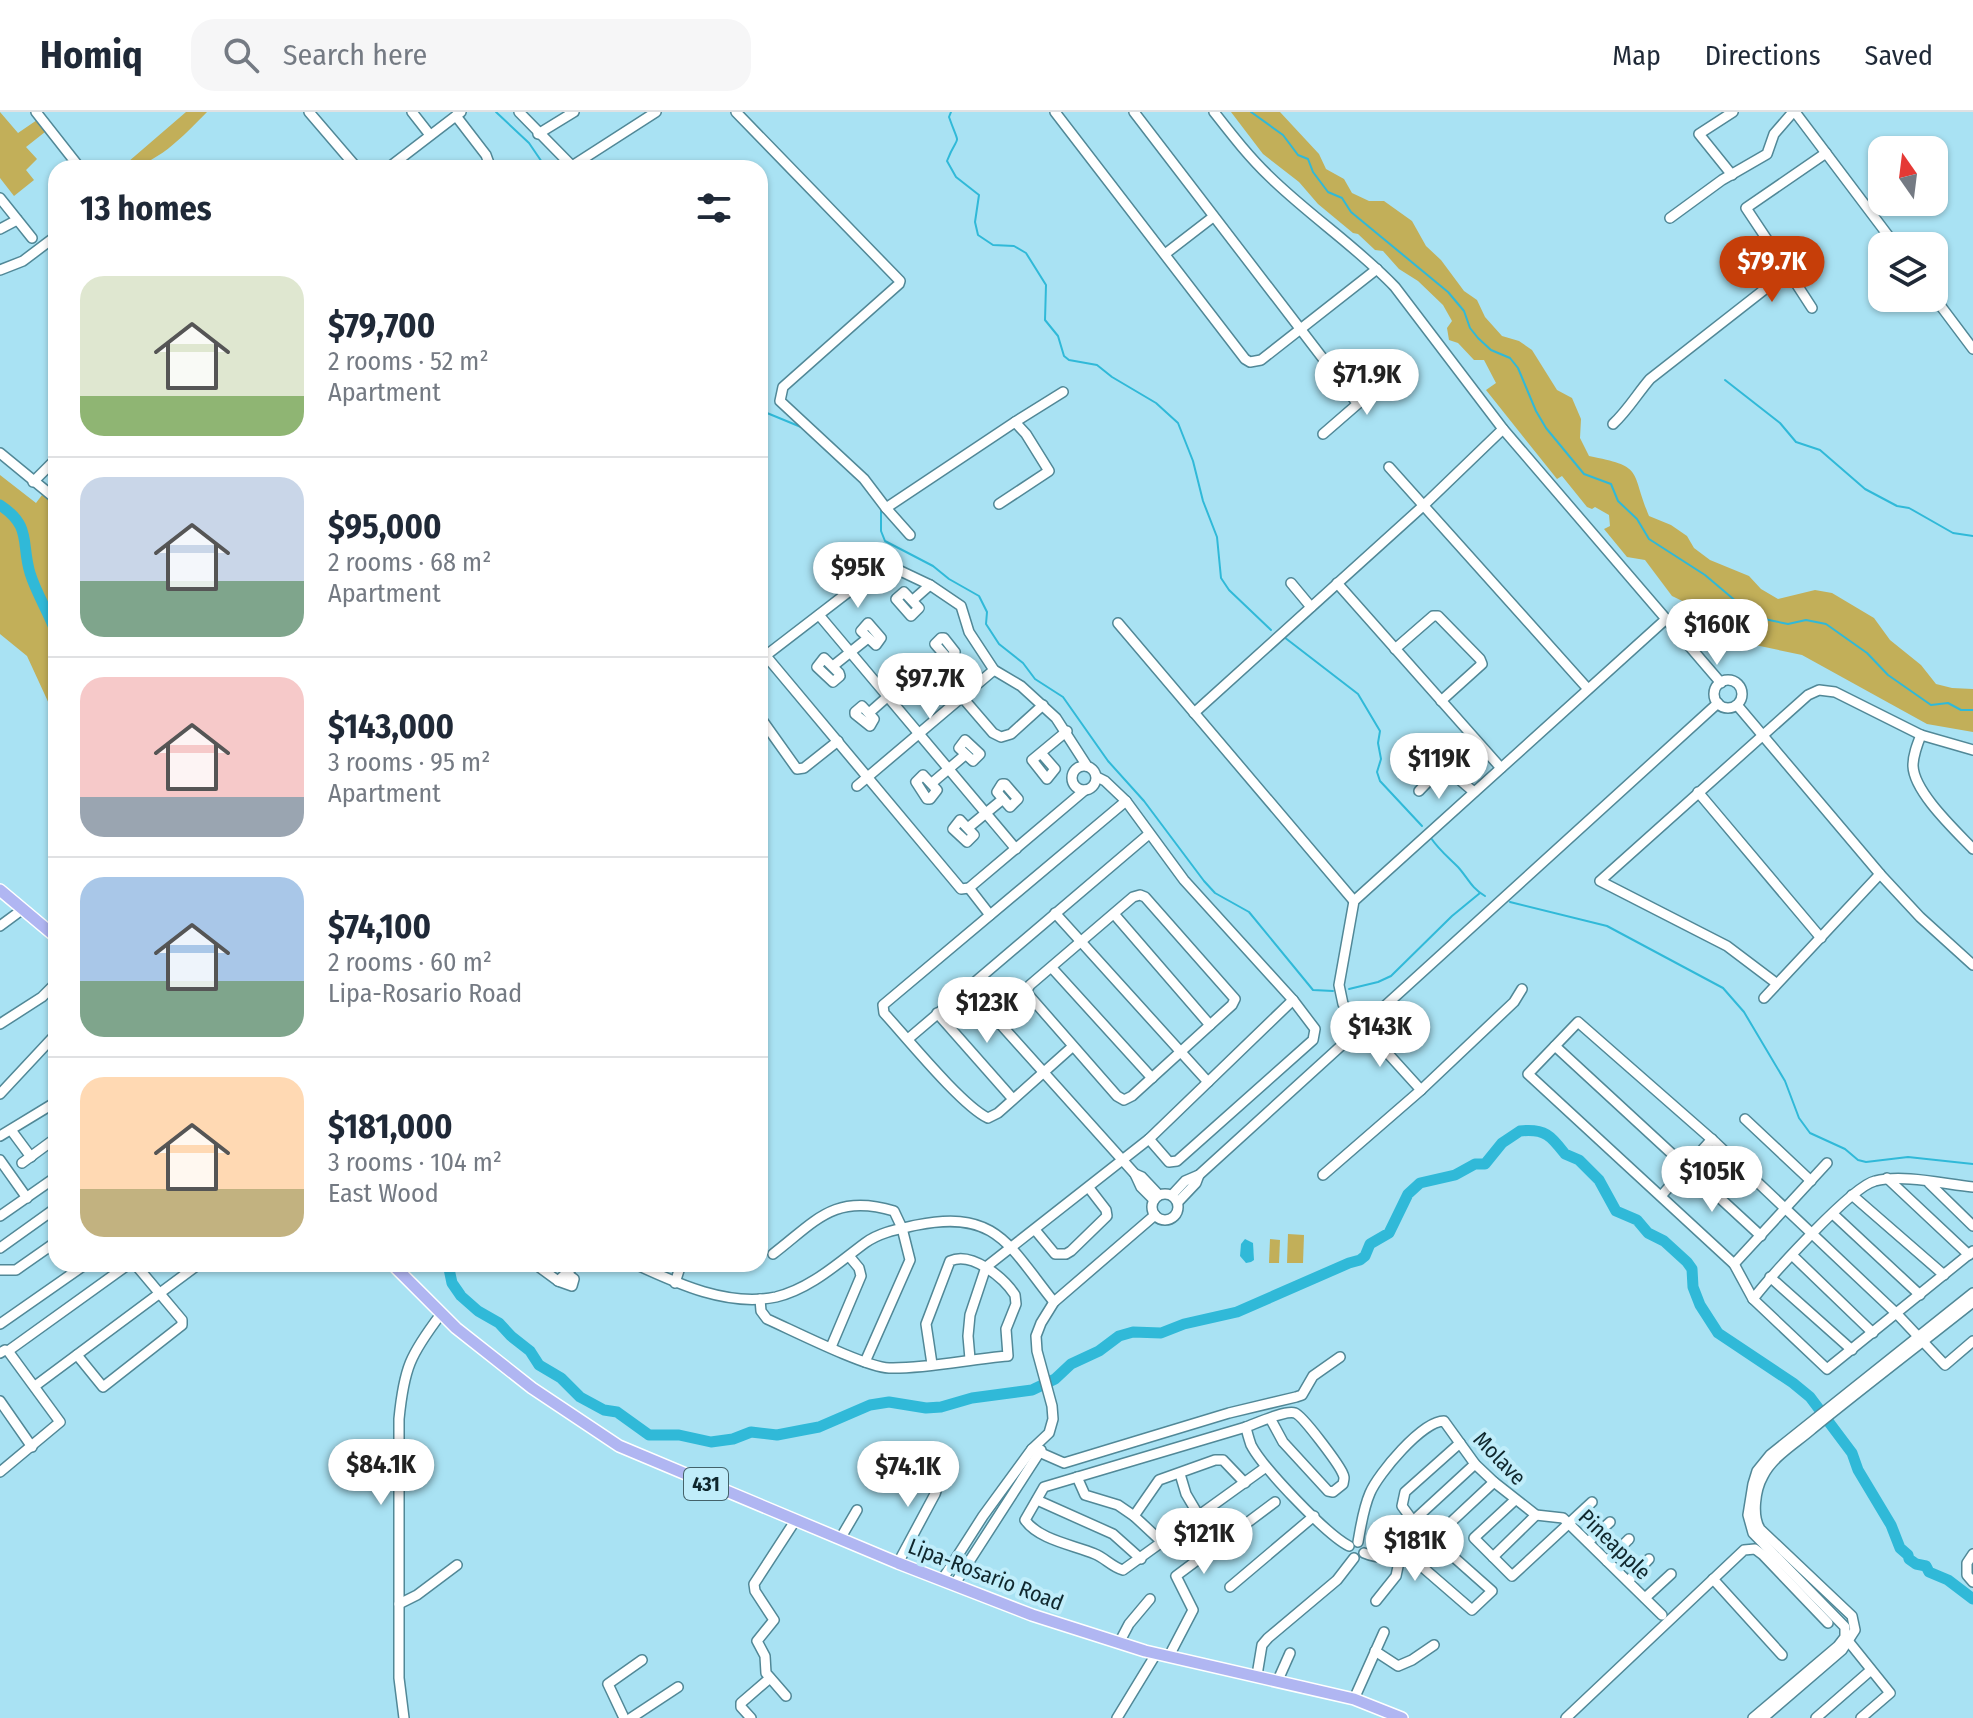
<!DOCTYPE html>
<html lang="en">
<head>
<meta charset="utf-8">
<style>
	:root { --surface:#fff; --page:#f6f6f7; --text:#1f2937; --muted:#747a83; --line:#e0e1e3; --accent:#c63e09 }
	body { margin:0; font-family:"Fira Sans Condensed",sans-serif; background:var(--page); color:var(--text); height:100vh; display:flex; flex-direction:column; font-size:30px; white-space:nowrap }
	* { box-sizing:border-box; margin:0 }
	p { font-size:26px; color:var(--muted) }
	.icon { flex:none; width:44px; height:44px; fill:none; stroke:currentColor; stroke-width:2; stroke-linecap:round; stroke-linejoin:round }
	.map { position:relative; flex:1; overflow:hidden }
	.sheet { position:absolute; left:48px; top:48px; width:720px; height:1112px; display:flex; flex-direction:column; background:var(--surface); border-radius:24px; box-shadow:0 2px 6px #0004 }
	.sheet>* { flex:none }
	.needle { width:52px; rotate:346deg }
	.controls { position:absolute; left:1868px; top:24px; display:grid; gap:16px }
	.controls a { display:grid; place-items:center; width:80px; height:80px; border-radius:16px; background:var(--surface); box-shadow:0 2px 6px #0004; font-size:40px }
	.price { position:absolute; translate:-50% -68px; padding:0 18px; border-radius:28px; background:#fff; color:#222; font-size:26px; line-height:52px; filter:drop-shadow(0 2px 4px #0008) }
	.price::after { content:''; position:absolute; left:50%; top:48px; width:24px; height:18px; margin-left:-12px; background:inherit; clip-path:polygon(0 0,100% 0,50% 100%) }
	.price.on { background:var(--accent); color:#fff }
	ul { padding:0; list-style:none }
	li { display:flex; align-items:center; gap:24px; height:200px; padding:0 32px }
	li+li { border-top:2px solid var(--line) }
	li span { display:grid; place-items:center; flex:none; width:224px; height:160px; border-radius:24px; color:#555 }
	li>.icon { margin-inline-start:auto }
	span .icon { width:96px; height:96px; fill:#fffc; stroke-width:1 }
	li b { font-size:34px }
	h2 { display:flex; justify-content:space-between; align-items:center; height:96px; padding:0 32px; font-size:34px }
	header { display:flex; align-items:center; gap:48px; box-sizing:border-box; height:112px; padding:0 40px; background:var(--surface); border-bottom:2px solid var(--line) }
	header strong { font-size:38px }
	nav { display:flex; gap:44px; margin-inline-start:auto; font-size:28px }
	.search { width:560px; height:72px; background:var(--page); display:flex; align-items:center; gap:20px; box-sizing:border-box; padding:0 28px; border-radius:24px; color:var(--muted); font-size:30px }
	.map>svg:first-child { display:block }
</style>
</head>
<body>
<header>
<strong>Homiq</strong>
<div class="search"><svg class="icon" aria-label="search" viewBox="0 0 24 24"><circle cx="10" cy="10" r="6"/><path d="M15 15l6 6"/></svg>Search here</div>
<nav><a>Map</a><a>Directions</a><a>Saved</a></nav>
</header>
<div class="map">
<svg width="1973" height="1606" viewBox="0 0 1973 1606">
	<rect width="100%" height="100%" fill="#a9e2f3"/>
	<g fill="#c2af59">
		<polygon points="0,0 18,21 37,8 45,20 26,35 37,47 26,58 34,68 14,84 0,66"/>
		<path d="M186 0H207C184 23 155 56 121 56Z"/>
		<path d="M1231 0H1280L1319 42 1326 57 1344 67 1352 81 1369 89H1384L1412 109 1426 134 1441 148 1464 179 1477 188 1485 205 1502 224 1519 229 1532 238 1557 278 1572 286 1581 307 1580 326 1589 344C1645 355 1630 358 1649 404L1671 413 1687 424 1694 436 1710 448 1749 464 1761 477 1778 487 1815 478 1832 481 1874 506 1890 528 1921 553 1936 572 1952 576 1973 577V620L1927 612 1802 543 1741 530 1723 540 1706 532 1698 519 1711 512 1701 498 1672 484 1645 448 1627 445 1604 417 1610 414 1609 403 1595 395 1592 397 1587 395 1562 364 1557 367 1486 278 1496 271 1484 248H1474L1458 231 1449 228 1447 216 1452 209 1443 193 1418 169 1399 157 1383 139 1375 138 1358 122 1353 121 1318 92 1299 70 1263 42Z"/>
		<polygon points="0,363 36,391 42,383 56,392 56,607 27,544 0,522"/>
		<polygon points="1288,1122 1304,1123 1303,1151 1287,1151"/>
		<polygon points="1270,1127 1280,1128 1279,1151 1269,1151"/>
	</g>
	<polygon fill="#30b9d8" points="1245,1127 1253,1131 1254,1148 1251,1150 1246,1151 1240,1144 1241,1132"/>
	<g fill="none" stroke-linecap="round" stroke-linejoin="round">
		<g stroke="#30b9d8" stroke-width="2">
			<polyline points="496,0 529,31 546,56"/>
			<path d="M951 0 949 5C961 39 959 18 947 49L956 65 979 83 975 110 978 123 993 133 1014 134 1026 141 1046 173 1045 208 1058 224 1064 244 1069 248 1097 253 1112 265 1156 291 1178 311 1193 349 1203 389 1217 425 1221 466 1229 478 1271 518"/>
			<polyline points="1251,0 1283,23 1298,43 1308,47 1313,60 1328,80 1342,86 1351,100 1448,180 1464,199 1470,216 1478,226 1491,238 1510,246 1518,256 1536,299 1546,316 1584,362 1611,372 1618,389 1637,407 1649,427 1705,463 1744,496 1764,507 1788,512 1806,508 1826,512 1867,541 1888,563 1931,593 1948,591 1961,598 1973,598"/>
			<polyline points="1725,268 1780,311 1796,330 1820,338 1865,377 1897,394 1909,396 1953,421 1973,424"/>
			<polyline points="760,295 767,301 801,315"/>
			<polyline points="881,395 881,419 885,429 933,454 949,467 979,484 987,500 986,512 999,532 1023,551 1035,567 1063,585 1108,649 1144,689 1204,769 1215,781 1249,800 1313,878 1333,879"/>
			<polyline points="1284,525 1358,582 1380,619 1378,631 1381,647 1377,660 1380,669 1422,714"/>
			<path d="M1431 726C1439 738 1448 745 1458 755 1468 766 1471 776 1485 784"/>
			<polyline points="1510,790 1607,814 1723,876 1744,900 1785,969 1799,1006 1810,1021 1845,1037 1858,1048 1866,1050 1908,1045 1973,1052"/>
			<polyline points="1349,877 1378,870 1391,864 1452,804 1480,781"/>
		</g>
		<g stroke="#30b9d8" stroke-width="11">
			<path d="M0 393C32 414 21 431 30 461 36 481 49 501 56 521"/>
			<path d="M448 1152 452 1171 461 1184 478 1199 499 1211 511 1224 530 1239 539 1253 561 1266 580 1285 604 1298 617 1300 649 1323H679L711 1330 733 1327 751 1320 777 1323 803 1318 819 1315 870 1293 889 1290 926 1296 941 1295 972 1286 1032 1278 1055 1267 1071 1252 1099 1239 1119 1224 1133 1220 1161 1221 1184 1212 1237 1200 1349 1151 1360 1148 1365 1144 1370 1132 1389 1121 1408 1082 1420 1071 1455 1063 1475 1052H1485L1502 1031 1520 1019C1546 1016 1552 1025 1565 1042L1579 1048 1599 1068 1616 1099 1637 1108 1648 1121 1664 1129 1687 1150 1692 1157 1693 1175 1700 1193 1718 1221 1793 1271 1810 1285 1852 1341 1858 1358 1891 1413 1900 1436 1908 1443 1909 1447 1916 1452 1926 1454 1929 1460 1948 1468 1973 1487"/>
		</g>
		<defs>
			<g id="minor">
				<polyline points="36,0 80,56"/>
				<polyline points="309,0 357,56"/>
				<polyline points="412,0 430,23"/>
				<polyline points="519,0 572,54 656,0"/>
				<polyline points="736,0 900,169 899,172 783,275 780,289 864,367 886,396 1015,310 1026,322 1049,359 999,392"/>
				<polyline points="1055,0 1245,247 1250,250 1261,248 1377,157"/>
				<polyline points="1134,0 1357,291"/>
				<path d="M1214 0C1232 23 1249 45 1270 65 1310 104 1357 135 1395 175L1503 317 1721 571"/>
				<polyline points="1795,0 1896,134"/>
				<polyline points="456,4 486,43 490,54"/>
				<polyline points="538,22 574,0"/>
				<polyline points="388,56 461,0"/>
				<polyline points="1732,63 1699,22 1733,0"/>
				<polyline points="0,86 32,126"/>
				<polyline points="1670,106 1722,68 1767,42 1774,22 1793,0"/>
				<polyline points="0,117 17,108"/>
				<polyline points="1165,142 1213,105"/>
				<polyline points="0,158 23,149 56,124"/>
				<polyline points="1788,159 1812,196"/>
				<polyline points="1934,185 1973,237"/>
				<polyline points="1015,310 1063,280"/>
				<path d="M1613 312C1628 298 1637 282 1650 267L1788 159 1746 96 1826 41"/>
				<polyline points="1323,322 1391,263"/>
				<polyline points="0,341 56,387"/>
				<polyline points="1389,355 1588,577"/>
				<polyline points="33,370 56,347"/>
				<polyline points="886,396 910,423"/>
				<polyline points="875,444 884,454"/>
				<polyline points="1291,471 1311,495"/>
				<polyline points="1337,471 1501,656"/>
				<polygon points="904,480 919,496 911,504 896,487"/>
				<polyline points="913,488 930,473"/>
				<polyline points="819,503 1016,737"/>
				<polygon points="868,511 881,526 876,533 861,519"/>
				<polyline points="1118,511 1354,789"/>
				<polygon points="941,526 944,526 955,540 949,548 935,532"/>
				<polyline points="1395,537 1433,504 1438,504 1480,547 1482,552 1441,589"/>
				<polyline points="766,544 961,777 969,776 1085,678"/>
				<polygon points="824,546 839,561 840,564 833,570 817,555"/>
				<polyline points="760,548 877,458 884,454 892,455 930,473 961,494 969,520 994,558 1021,574 1056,606 1087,654"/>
				<polyline points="833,554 868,526"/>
				<polygon points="907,556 919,572 913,578 898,565"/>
				<circle cx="1728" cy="582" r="14"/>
				<polyline points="962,585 993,621 1001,625 1011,622 1043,593"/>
				<polyline points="1737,593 1880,762 1920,805 1973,853"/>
				<polygon points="862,594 874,607 870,614 855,602 855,600"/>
				<polyline points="869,601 903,571"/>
				<polyline points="1194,601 1423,394 1503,317"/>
				<polyline points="760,605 797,657 804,656 838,629"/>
				<path d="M1921 623C1917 633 1913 643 1913 654 1914 680 1955 718 1973 737"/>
				<polygon points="965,628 980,642 973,649 959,636"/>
				<polyline points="1041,641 1055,657 1047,667 1032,648 1067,619"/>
				<circle cx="1084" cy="666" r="12"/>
				<polygon points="923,663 937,678 930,687 927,687 916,670"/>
				<polyline points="1097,665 1105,669 1126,689 1184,768 1293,888 1315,917 1313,928 1177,1049 1169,1050 1149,1027"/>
				<polyline points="932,671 965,643"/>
				<polygon points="1002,672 1005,672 1018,687 1010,695 997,680"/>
				<polyline points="857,674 994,558"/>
				<polyline points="1419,679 1438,659 1447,657 1474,680"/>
				<polyline points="1698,680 1821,826"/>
				<polygon points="960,708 974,723 967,730 953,717"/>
				<polyline points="969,715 1003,687"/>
				<polyline points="969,776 990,803"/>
				<polygon points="1140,783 1145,785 1235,887 1232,893 1132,984 1124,988 1117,984 1026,880 1030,873 1133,785"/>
				<polyline points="1055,801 1208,970"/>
				<polyline points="1114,802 1210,913"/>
				<polyline points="0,814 23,797"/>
				<polyline points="1052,856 1152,966"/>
				<polyline points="1776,871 1727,834 1600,769 1808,583 1819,578 1835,580 1921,623 1973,638"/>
				<polyline points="968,876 1135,1062 1141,1075 1154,1088"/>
				<polyline points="1764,886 1880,762"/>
				<polyline points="937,901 1012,986"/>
				<polyline points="0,912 42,885 56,871"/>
				<polyline points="908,927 1149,722"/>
				<polyline points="1555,934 1761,1124"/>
				<path d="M1072 935 998 1001 988 1006C962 994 906 925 884 901L883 893 1126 689"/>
				<polyline points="1421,978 1343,892 1339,873 1354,789 1665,508"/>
				<polyline points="0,982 56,922"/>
				<polyline points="1745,1007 1811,1069"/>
				<polyline points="11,1018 31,1045"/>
				<polyline points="0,1024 56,990"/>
				<polyline points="0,1048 27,1086"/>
				<polyline points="22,1051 56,1026"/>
				<polyline points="1135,1062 1142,1065 1159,1083"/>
				<polyline points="1323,1063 1421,978 1514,890 1522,877"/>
				<polyline points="1887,1066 1969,1143"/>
				<polyline points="1929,1071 1973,1114"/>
				<circle cx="1165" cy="1095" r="13"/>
				<polyline points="1172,1083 1185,1069 1199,1063 1718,591"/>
				<polyline points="1852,1083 1944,1163"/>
				<polyline points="1661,1084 1712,1027"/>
				<polyline points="1178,1090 1196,1071 1199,1063"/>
				<polyline points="1833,1102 1920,1183"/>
				<polyline points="0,1104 56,1065"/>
				<polyline points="1036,1119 1055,1142 1066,1142 1071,1139 1107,1104 1106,1098 1089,1076"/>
				<polyline points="0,1136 56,1096"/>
				<polyline points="1973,1139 1827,1257 1753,1187 1734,1152 1528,962 1578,910 1716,1031 1897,1202 1945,1253 1973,1229"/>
				<path d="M773 1142C816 1109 834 1081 894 1099L902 1116 910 1148 865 1250"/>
				<polyline points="1792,1143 1873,1221"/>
				<polyline points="535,1152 558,1169 576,1152"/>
				<path d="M635 1152C678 1172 728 1195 776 1185 810 1177 838 1151 865 1131 880 1120 899 1117 917 1113 997 1097 1009 1134 1054 1190"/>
				<polyline points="1734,1152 1827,1051"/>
				<polyline points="0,1158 16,1158 56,1130"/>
				<polyline points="1770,1165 1852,1238"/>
				<polyline points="558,1169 572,1174 574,1167 567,1162"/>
				<polyline points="675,1171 681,1152"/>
				<path d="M760 1187 761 1199 767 1207C794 1219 865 1255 889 1256 928 1257 969 1247 1008 1244L1006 1217 1016 1192 1015 1183C1004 1166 972 1139 950 1149L926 1212 932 1252"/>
				<path d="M1753 1187C1771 1164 1852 1074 1875 1069 1903 1062 1944 1072 1973 1075"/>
				<polyline points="0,1212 86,1152"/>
				<polyline points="831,1235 861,1164 859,1156 849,1144"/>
				<polyline points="8,1239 129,1152"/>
				<polyline points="0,1241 5,1238 8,1239 60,1310 0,1360"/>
				<polyline points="77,1243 103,1275 182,1213 182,1208 135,1152"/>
				<polyline points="970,1247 968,1224 970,1203 986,1155 1149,1027 1293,888"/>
				<polyline points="35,1274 199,1152"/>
				<polyline points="0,1289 32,1335"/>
				<path d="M1246 1315C1247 1321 1249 1327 1251 1333 1263 1356 1327 1423 1349 1434"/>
				<polyline points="1032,1337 1064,1351 1229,1301 1296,1285 1302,1283 1313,1264 1340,1245"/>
				<path d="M1266 1355 1123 1458C1112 1455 1105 1446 1095 1442 1074 1433 1039 1428 1025 1408L1044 1375 1246 1315C1257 1311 1285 1298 1295 1301 1303 1304 1337 1350 1342 1360 1345 1366 1344 1366 1343 1372L1333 1380 1328 1379 1283 1330 1270 1306"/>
				<polyline points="1180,1362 1186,1382 1199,1404"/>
				<polyline points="1077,1365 1085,1383 1118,1393 1134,1404 1162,1430"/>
				<polyline points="1037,1388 1113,1422 1141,1447"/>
				<polyline points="1515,1388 1474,1426 1512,1464 1592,1390"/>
				<polyline points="1134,1404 1159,1368 1215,1348 1223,1348 1245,1371"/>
				<polyline points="840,1427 857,1398"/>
				<polyline points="1433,1427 1494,1370"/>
				<path d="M1358 1430C1361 1414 1363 1397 1370 1381 1378 1362 1422 1309 1444 1309L1475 1352 1494 1370 1536 1403 1563 1406 1662 1503"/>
				<polyline points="1588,1430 1610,1410"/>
				<path d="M1364 1441C1382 1449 1402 1445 1420 1453L1472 1498 1492 1479 1413 1409 1402 1394 1405 1380 1460 1331"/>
				<polyline points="1973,1442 1967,1451 1967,1463 1973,1470"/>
				<polyline points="1493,1445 1536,1403"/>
				<polyline points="1607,1449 1629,1427"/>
				<polyline points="898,1451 935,1382 944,1356"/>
				<polyline points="1713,1467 1782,1543"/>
				<polyline points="942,1468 983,1404 1032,1337 1049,1321 1053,1307 1052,1294 1037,1239 1036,1224 1041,1211 1054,1190 1155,1103"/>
				<polyline points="1628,1469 1649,1447"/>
				<polyline points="954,1473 1041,1338"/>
				<polyline points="1230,1475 1314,1404"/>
				<polyline points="1645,1486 1671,1462"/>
				<polyline points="1376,1489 1396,1464 1405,1421 1413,1409 1475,1352"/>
				<polyline points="399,1492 417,1483 457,1453"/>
				<polyline points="1849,1530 1890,1581 1861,1606"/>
				<polyline points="1119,1531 1129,1512 1150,1487"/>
				<polyline points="1375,1539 1398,1554 1412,1548 1434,1533"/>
				<polyline points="1169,1544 1193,1498 1176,1464 1275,1390"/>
				<polyline points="1257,1563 1262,1533 1268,1526 1337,1468 1354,1446"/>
				<polyline points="1278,1568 1290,1541"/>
				<polyline points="786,1584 766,1561 765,1544 757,1529 774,1508 755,1479 754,1472 795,1409"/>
				<polyline points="1354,1587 1384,1520"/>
				<path d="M404 1606 399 1566V1307C404 1256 410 1243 441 1202"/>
				<polyline points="624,1606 608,1572 642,1548"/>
				<polyline points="631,1606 678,1575"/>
				<polyline points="751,1606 741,1595 741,1591 770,1566"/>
				<polyline points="1117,1606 1156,1542"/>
				<polyline points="1566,1606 1744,1438 1755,1437 1763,1443 1828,1511"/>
				<polyline points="1753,1606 1838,1534 1845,1525 1845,1515 1753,1421 1748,1403 1753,1372 1757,1359 1770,1343 1973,1181"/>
				<path d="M1763 1606 1842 1538 1855 1518 1852 1504 1760 1417C1752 1404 1755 1378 1763 1364 1773 1344 1796 1331 1812 1317 1865 1274 1920 1232 1973 1190"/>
				<polyline points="1816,1606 1871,1558"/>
			</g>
			<g id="major">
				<polyline points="0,778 56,825"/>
				<polyline points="392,1152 456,1216 532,1276 619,1334 898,1451 1032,1503 1145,1539 1354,1587 1402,1606"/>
			</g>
		</defs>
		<use href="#minor" stroke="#518897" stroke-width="12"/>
		<use href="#major" stroke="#fff" stroke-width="14"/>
		<use href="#minor" stroke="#fff" stroke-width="9"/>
		<use href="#major" stroke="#b0b6f2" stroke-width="11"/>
	</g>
	<g text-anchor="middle" stroke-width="8" stroke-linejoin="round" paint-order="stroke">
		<rect fill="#c0edfa" stroke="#44626a" stroke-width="2" x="684" y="1356" width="44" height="32" rx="6"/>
		<g font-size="20" font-weight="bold" fill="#0f272d">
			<text x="706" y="1379">431</text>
		</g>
		<g font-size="22" fill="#0f272d" stroke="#c0edfa">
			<text transform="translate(1500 1346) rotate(46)" y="8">Molave</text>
			<text transform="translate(1615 1432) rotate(44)" y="8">Pineapple</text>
			<text transform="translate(986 1462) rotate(21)" y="8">Lipa-Rosario Road</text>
		</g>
	</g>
</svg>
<div class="controls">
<a><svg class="needle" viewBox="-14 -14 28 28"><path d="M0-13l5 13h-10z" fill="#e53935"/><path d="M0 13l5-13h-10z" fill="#747a83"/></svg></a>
<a><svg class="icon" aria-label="layers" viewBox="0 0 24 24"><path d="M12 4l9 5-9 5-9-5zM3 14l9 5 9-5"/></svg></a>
</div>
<b class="price on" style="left:1772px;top:192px">$79.7K</b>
<b class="price" style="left:1367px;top:305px">$71.9K</b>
<b class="price" style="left:858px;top:498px">$95K</b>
<b class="price" style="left:1717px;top:555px">$160K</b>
<b class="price" style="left:930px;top:609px">$97.7K</b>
<b class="price" style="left:1439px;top:689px">$119K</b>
<b class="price" style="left:987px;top:933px">$123K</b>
<b class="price" style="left:1380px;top:957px">$143K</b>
<b class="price" style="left:1712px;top:1102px">$105K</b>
<b class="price" style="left:381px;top:1395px">$84.1K</b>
<b class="price" style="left:908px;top:1397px">$74.1K</b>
<b class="price" style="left:1204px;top:1464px">$121K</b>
<b class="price" style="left:1415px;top:1471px">$181K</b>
<section class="sheet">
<h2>13 homes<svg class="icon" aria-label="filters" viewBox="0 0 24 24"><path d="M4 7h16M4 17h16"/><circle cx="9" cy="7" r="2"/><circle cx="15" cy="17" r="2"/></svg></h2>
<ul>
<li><span style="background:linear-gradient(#dfe7d0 75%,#8fb573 0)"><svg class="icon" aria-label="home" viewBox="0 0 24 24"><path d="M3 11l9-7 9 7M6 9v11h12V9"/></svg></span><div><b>$79,700</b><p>2 rooms · 52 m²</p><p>Apartment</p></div></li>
<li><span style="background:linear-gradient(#c9d6e8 65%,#7fa58c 0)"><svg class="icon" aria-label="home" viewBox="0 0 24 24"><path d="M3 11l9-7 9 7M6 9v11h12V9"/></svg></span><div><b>$95,000</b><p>2 rooms · 68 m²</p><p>Apartment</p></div></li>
<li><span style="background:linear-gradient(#f6c9c9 75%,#9aa5b1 0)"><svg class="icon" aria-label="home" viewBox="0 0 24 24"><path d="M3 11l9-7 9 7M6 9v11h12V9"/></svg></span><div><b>$143,000</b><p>3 rooms · 95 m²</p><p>Apartment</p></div></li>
<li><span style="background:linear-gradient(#a9c7e8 65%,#7fa58c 0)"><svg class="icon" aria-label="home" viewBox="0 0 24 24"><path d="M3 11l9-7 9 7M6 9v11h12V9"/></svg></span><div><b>$74,100</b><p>2 rooms · 60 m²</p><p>Lipa-Rosario Road</p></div></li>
<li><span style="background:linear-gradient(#ffd9b3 70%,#c2b280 0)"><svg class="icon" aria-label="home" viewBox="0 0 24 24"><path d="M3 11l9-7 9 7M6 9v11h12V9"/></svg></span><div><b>$181,000</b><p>3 rooms · 104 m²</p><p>East Wood</p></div></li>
</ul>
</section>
</div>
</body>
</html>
